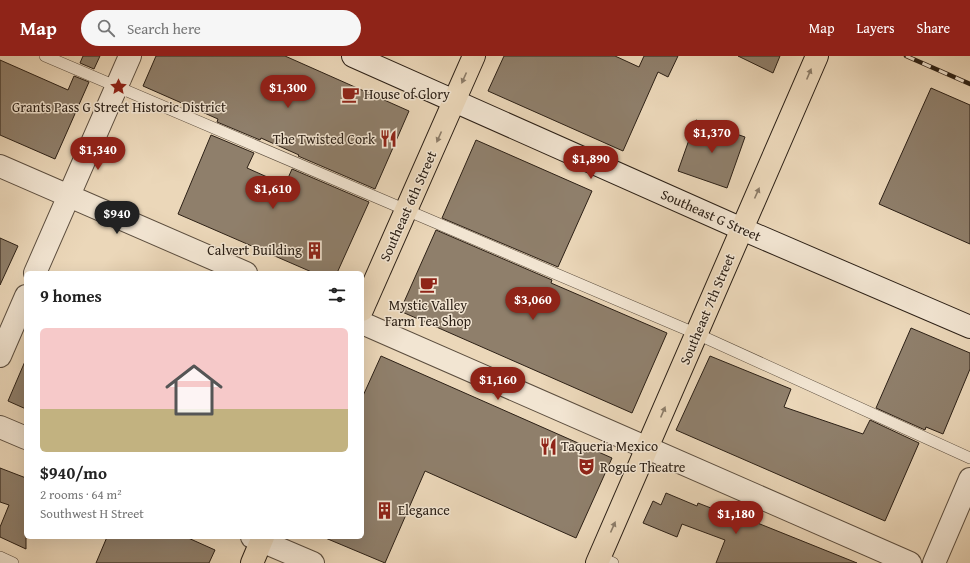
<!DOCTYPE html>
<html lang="en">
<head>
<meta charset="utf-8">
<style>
	:root { --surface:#fff; --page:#f6f6f6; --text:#222; --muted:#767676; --accent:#8f2418 }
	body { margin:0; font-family:"Gentium Book Plus",serif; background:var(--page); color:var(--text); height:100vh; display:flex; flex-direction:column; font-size:15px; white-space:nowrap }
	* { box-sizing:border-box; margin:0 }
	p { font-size:13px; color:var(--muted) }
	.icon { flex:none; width:22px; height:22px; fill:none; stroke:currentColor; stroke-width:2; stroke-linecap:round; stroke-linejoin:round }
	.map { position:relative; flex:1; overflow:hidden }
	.sheet { position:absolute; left:24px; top:215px; width:340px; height:268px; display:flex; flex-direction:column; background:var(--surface); border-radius:6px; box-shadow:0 4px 16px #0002 }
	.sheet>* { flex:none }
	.price { position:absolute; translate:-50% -34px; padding:0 9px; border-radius:14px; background:var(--accent); color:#fff; font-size:13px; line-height:26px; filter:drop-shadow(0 1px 2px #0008) }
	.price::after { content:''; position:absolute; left:50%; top:24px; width:12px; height:9px; margin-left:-6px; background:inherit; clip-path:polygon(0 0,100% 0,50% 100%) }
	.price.selected { background:#222; color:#fff }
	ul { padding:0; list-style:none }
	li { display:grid; align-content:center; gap:8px; height:212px; padding:0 16px }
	li span { display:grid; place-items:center; height:124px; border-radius:6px; color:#555 }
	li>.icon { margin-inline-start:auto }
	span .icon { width:72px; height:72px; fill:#fffc; stroke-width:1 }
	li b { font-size:17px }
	h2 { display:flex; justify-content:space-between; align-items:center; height:48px; padding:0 16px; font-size:17px }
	header { display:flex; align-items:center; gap:24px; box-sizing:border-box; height:56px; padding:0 20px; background:var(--accent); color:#fff }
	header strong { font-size:19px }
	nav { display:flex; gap:22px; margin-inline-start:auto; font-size:14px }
	.search { width:280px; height:36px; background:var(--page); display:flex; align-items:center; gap:10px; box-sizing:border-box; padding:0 14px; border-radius:22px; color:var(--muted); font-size:15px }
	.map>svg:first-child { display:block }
</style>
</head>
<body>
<header>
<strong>Map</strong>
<div class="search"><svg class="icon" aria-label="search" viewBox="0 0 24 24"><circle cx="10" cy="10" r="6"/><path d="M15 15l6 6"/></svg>Search here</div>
<nav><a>Map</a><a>Layers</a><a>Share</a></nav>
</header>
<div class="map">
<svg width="970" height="507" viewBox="0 0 970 507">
	<rect width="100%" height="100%" fill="#ebd7b9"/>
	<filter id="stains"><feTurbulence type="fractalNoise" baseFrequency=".005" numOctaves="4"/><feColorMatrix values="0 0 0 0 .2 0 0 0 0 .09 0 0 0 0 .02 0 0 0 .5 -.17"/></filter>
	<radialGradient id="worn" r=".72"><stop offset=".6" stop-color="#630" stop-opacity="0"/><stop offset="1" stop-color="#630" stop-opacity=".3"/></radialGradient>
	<g fill="#8f7f6b" stroke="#2c2016">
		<polygon points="83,0 100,0 94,13 80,7"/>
		<polygon points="156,0 285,0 409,55 375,133 298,100 299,99 261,82 260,84 217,66 218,63 143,30"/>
		<polygon points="504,0 615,0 639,11 644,0 678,0 668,21 658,16 623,95 488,35"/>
		<polygon points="738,0 780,0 773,17"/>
		<polygon points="0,4 68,34 74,20 89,26 55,103 0,79"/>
		<polygon points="931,32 970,49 970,188 879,148"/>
		<polygon points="696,64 745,81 727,132 678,115"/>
		<polygon points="211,79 254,97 247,112 285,129 292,113 369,146 337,217 314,217 178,158"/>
		<polygon points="476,84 592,135 558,211 442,162"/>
		<polygon points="436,174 552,224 551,227 667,277 632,357 400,255"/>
		<polygon points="0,182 18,190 0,229"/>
		<polygon points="911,272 970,297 970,313 943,378 926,371 925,374 876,352"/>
		<polygon points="381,300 612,402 576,482 425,415 385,507 323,481 362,481 362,342"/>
		<polygon points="710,300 791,333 784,351 863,378 870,364 919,387 885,465 676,374"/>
		<polygon points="26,303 26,353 8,345"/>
		<polygon points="0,412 26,422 26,493 0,481 0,471 9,449 0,446"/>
		<polygon points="666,437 697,450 698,447 734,461 735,458 857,507 716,507 725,484 682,468 677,481 643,467 653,445 661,449"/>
		<polygon points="107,481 186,481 215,494 209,507 96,507"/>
	</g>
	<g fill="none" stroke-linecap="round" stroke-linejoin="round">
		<defs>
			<g id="lane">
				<polyline points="45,0 697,278 970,402"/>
				<polyline points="0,501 13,507"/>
				<polyline points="600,501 613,507"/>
			</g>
			<g id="street">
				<polyline points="0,110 246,217"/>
				<polyline points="35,217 130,0"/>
				<polyline points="362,267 910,507"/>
				<polyline points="0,300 26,240"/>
				<polyline points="0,371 26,382"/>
				<polyline points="252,481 313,507"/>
				<polyline points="934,507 970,423"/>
			</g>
			<polyline id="secondary" points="353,0 742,173 970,271"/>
			<g id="highway">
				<polyline points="362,254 474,0"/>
				<polyline points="252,507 263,481"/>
				<polyline points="597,507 817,0"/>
			</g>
		</defs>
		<use href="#lane" stroke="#5c4e3f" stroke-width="12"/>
		<use href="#street" stroke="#5c4e3f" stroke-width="24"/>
		<use href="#secondary" stroke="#2c2016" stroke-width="24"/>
		<use href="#highway" stroke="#2c2016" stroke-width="24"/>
		<use href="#lane" stroke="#f2e5d2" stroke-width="11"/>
		<use href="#street" stroke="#f2e5d2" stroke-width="22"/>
		<use href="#secondary" stroke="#f2e5d2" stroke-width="22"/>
		<use href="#highway" stroke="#ebd7b9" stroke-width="22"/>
		<defs>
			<polyline id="rail" points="906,0 970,28"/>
		</defs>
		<use href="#rail" stroke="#2c2016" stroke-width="4.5"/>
		<use href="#rail" stroke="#f2e5d2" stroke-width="3" stroke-dasharray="9" stroke-linecap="butt"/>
	</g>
	<defs><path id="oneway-solid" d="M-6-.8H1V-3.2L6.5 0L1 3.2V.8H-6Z"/></defs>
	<g fill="#8c7c68">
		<use href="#oneway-solid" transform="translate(809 18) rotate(-67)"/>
		<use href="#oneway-solid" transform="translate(464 22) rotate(114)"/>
		<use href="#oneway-solid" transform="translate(439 81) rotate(114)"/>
		<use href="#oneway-solid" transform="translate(757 137) rotate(-66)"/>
		<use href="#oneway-solid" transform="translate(663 356) rotate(-67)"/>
		<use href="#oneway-solid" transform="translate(613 471) rotate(-66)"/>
	</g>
	<defs>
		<symbol id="sight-bare" viewBox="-9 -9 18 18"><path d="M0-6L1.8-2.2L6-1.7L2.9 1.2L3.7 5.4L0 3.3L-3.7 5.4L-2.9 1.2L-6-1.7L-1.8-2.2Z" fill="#8f2418" stroke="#f2e5d2" stroke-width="2.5" paint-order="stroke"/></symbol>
		<symbol id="cafe-bare" viewBox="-9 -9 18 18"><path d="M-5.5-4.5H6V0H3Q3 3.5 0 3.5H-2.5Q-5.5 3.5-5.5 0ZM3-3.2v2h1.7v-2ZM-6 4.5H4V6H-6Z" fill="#8f2418" stroke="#f2e5d2" stroke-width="2.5" paint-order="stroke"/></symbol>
		<symbol id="restaurant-bare" viewBox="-9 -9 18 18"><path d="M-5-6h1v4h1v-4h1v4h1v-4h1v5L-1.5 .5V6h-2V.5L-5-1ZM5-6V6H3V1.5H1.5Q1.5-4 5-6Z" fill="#8f2418" stroke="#f2e5d2" stroke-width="2.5" paint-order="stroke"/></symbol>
		<symbol id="building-bare" viewBox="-9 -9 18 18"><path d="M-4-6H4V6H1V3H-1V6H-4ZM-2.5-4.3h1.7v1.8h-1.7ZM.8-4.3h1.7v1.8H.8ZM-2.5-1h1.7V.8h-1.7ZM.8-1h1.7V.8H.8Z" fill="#8f2418" stroke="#f2e5d2" stroke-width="2.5" paint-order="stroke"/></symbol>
		<symbol id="theatre-bare" viewBox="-9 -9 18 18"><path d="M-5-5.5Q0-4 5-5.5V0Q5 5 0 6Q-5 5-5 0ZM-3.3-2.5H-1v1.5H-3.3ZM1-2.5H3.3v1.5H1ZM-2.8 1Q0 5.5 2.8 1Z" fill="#8f2418" stroke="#f2e5d2" stroke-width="2.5" paint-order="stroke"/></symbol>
	</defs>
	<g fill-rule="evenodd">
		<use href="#sight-bare" x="106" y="18" width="25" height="25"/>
		<use href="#cafe-bare" x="338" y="26" width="25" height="25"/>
		<use href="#restaurant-bare" x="376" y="70" width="25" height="25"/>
		<use href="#building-bare" x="302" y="182" width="25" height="25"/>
		<use href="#cafe-bare" x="416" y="216" width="25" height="25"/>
		<use href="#restaurant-bare" x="536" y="378" width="25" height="25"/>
		<use href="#theatre-bare" x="574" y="398" width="25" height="25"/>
		<use href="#building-bare" x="372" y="442" width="25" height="25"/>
	</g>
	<g text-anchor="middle" stroke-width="3" stroke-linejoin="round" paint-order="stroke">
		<g font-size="14" fill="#2c2016" stroke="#f2e5d2" text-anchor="start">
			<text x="364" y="43">House of Glory</text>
			<text x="119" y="56" text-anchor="middle">Grants Pass G Street Historic District</text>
			<text x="375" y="88" text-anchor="end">The Twisted Cork</text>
			<text x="302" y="199" text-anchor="end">Calvert Building</text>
			<text x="428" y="254" text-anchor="middle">Mystic Valley<tspan x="428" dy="16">Farm Tea Shop</tspan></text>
			<text x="561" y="395">Taqueria Mexico</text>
			<text x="600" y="416">Rogue Theatre</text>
			<text x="398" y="459">Elegance</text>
		</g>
		<g font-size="14" fill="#2c2016" stroke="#f2e5d2">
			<text transform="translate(408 150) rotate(-66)" y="5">Southeast 6th Street</text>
			<text transform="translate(711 159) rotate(24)" y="5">Southeast G Street</text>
			<text transform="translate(707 253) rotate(-67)" y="5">Southeast 7th Street</text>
		</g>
	</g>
	<rect width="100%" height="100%" filter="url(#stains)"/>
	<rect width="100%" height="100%" fill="url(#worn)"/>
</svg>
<b class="price" style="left:288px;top:53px">$1,300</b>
<b class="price" style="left:712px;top:98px">$1,370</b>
<b class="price" style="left:98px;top:115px">$1,340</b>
<b class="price" style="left:591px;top:124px">$1,890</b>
<b class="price" style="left:273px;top:154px">$1,610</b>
<b class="price selected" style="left:117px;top:179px">$940</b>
<b class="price" style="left:533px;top:265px">$3,060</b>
<b class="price" style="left:498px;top:345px">$1,160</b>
<b class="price" style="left:736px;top:479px">$1,180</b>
<section class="sheet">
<h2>9 homes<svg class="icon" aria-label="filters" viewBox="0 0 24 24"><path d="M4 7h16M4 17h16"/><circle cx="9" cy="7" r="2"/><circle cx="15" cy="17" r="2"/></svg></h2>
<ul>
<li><span style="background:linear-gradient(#f6c9c9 65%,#c2b280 0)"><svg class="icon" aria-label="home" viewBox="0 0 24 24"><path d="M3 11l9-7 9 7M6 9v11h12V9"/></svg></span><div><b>$940/mo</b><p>2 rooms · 64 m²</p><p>Southwest H Street</p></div></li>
</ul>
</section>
</div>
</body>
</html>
